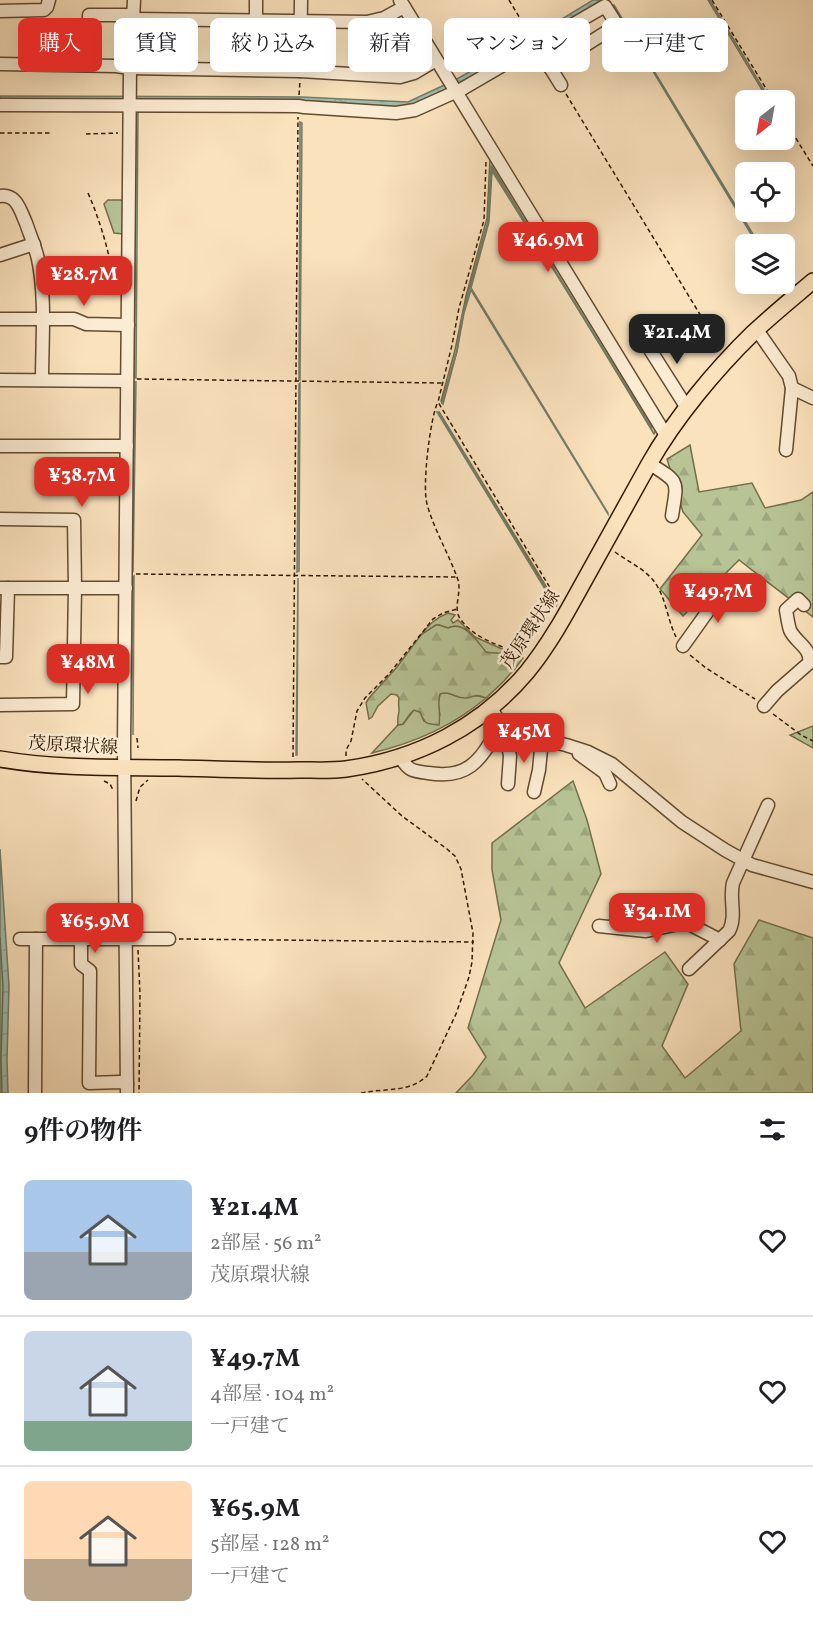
<!DOCTYPE html>
<html lang="ja">
<head>
<meta charset="utf-8">
<style>
	:root { --surface:#fff; --page:#f2f2f2; --text:#202124; --muted:#757577; --line:#e0e0e0; --accent:#d93025 }
	body { margin:0; font-family:Vollkorn,"Noto Serif JP",serif; background:var(--page); color:var(--text); height:100vh; display:flex; flex-direction:column; font-size:22px; white-space:nowrap }
	* { box-sizing:border-box; margin:0 }
	p { font-size:20px; color:var(--muted) }
	.icon { flex:none; width:33px; height:33px; fill:none; stroke:currentColor; stroke-width:2; stroke-linecap:round; stroke-linejoin:round }
	.map { position:relative; height:1093px; overflow:hidden }
	.details { display:flex; flex-direction:column; background:var(--surface); flex:1 }
	.details>* { flex:none }
	.banner { position:absolute; left:18px; top:18px; width:777px; height:54px; display:flex; gap:12px }
	.needle { width:39px; rotate:211deg }
	.buttons { position:absolute; left:735px; top:90px; display:grid; gap:12px }
	.buttons a { display:grid; place-items:center; width:60px; height:60px; border-radius:9px; background:var(--surface); box-shadow:0 6px 24px #0002; font-size:30px }
	.price { position:absolute; translate:-50% -51px; padding:0 14px; border-radius:12px; background:var(--accent); color:#fff; font-size:20px; line-height:39px; filter:drop-shadow(0 2px 3px #0008) }
	.price::after { content:''; position:absolute; left:50%; top:36px; width:18px; height:14px; margin-left:-9px; background:inherit; clip-path:polygon(0 0,100% 0,50% 100%) }
	.price.selected { background:#222; color:#fff }
	ul { padding:0; list-style:none }
	li { display:flex; align-items:center; gap:18px; height:150px; padding:0 24px }
	li+li { border-top:2px solid var(--line) }
	li span { display:grid; place-items:center; flex:none; width:168px; height:120px; border-radius:9px; color:#555 }
	li>.icon { margin-inline-start:auto }
	span .icon { width:72px; height:72px; fill:#fffc; stroke-width:1 }
	li b { font-size:26px }
	h2 { display:flex; justify-content:space-between; align-items:center; height:72px; padding:0 24px; font-size:26px }
	.chip { padding:0 21px; border-radius:9px; background:var(--surface); box-shadow:0 6px 24px #0002; font-size:21px; line-height:54px }
	.chip.selected { background:var(--accent); color:#fff }
	.map>svg:first-child { display:block }
</style>
</head>
<body>
<div class="map">
<svg width="813" height="1093" viewBox="0 0 813 1093">
	<defs>
		<pattern id="forest-firs" width="22" height="20" patternUnits="userSpaceOnUse" patternTransform="scale(1.5)"><rect width="22" height="20" fill="#b8c496"/><path d="M5 1l3.5 6h-7zM16 11l3.5 6h-7z" fill="#9fa880"/></pattern>
		<pattern id="water-ripples" width="26" height="14" patternUnits="userSpaceOnUse" patternTransform="scale(1.5)"><rect width="26" height="14" fill="#9fbead"/><path d="M2 4q2-2 4 0t4 0M15 11q2-2 4 0t4 0" fill="none" stroke="#89a393"/></pattern>
	</defs>
	<rect width="100%" height="100%" fill="#fae2bd"/>
	<filter id="stains"><feTurbulence type="fractalNoise" baseFrequency=".00333" numOctaves="4"/><feColorMatrix values="0 0 0 0 .2 0 0 0 0 .09 0 0 0 0 .02 0 0 0 .5 -.17"/></filter>
	<radialGradient id="worn" r=".72"><stop offset=".6" stop-color="#630" stop-opacity="0"/><stop offset="1" stop-color="#630" stop-opacity=".3"/></radialGradient>
	<g fill="#b8c496" stroke="#746e4b" stroke-width="1.5">
		<polygon points="490,158 656,430 654,434 492,167 488,222 463,312 457,351 442,403 441,401 455,350 466,296 487,218"/>
		<polygon points="108,200 121,200 124,203 123,234 114,233 104,204"/>
		<polygon points="439,412 557,604 556,606"/>
		<path d="M448 613 455 615 451 620 453 623 458 620 475 637 523 658 514 670 516 667 509 655 488 654 485 652C477 641 464 620 448 628L439 625H436L421 635C429 624 436 618 448 613Z"/>
		<path d="M445 692C459 697 472 693 486 698 453 726 414 743 372 753L398 725 403 724 414 710 420 712 424 721 440 715 438 703 440 694Z"/>
	</g>
	<g fill="url(#forest-firs)" stroke="#746e4b" stroke-width="1.5">
		<polygon points="690,445 699,492 752,483 765,508 801,500 813,492 813,617 739,560 683,616 660,589 702,535 683,512 667,459"/>
		<path d="M436 625H439L448 628C464 620 477 641 486 652 497 655 516 648 516 667L504 681 486 698C474 693 475 697 466 698 456 699 450 690 440 694 437 704 441 714 439 725 426 724 425 724 420 712L414 710 410 714 403 724 398 725C397 717 399 714 399 710 399 705 398 703 399 698L397 695 391 694 378 706 372 717 369 719 366 703 369 698 397 667 421 635Z"/>
		<polygon points="813,726 813,748 790,735"/>
		<polygon points="573,781 587,820 601,874 559,963 585,1008 665,952 688,984 662,1046 685,1078 741,1031 734,964 759,920 813,938 813,1093 456,1093 473,1075 486,1057 468,1028 501,920 492,870 492,843"/>
	</g>
	<g fill="url(#water-ripples)" stroke="#737c68" stroke-width="1.5">
		<polygon points="593,0 601,0 458,85 408,107 0,100 0,96 301,97 408,102 455,80 534,36"/>
		<polygon points="708,0 710,0 770,100 768,100"/>
		<polygon points="613,5 614,5 759,244 757,244"/>
		<polygon points="136,109 138,109 136,378 134,377"/>
		<polygon points="300,122 302,123 300,380 299,380"/>
		<polygon points="491,167 652,428 492,171 489,222 471,288 608,513 608,514 471,290 464,313 457,351 443,404 442,403 457,351 463,312 488,222"/>
		<polygon points="134,382 136,382 133,572"/>
		<polygon points="300,383 299,571 297,572 299,384"/>
		<polygon points="437,412 439,412 556,607"/>
		<polygon points="134,576 133,735 133,577"/>
		<polygon points="298,578 297,755 296,755"/>
		<polygon points="0,849 9,986 7,1060 8,1093 0,1093"/>
	</g>
	<g fill="none" stroke-linecap="round" stroke-linejoin="round">
		<polyline stroke="#686c56" stroke-width="1.5" points="0,938 3,987 1,1060 2,1093"/>
		<defs>
			<g id="minor">
				<polyline points="400,0 667,437"/>
				<polyline points="0,11 44,10 47,7 49,0"/>
				<polyline points="133,19 367,22 384,18 404,7"/>
				<polyline points="256,19 256,0"/>
				<polyline points="89,33 89,15 133,15"/>
				<polyline points="537,46 561,85"/>
				<polyline points="0,64 116,66 130,68 300,71 400,77 414,73 436,60"/>
				<polyline points="300,71 301,0"/>
				<polyline points="0,105 298,106 304,107 396,113 415,110 462,89 605,6 614,20 614,27 550,68"/>
				<path d="M0 196C17 194 20 210 26 223 30 235 35 246 38 259 46 296 42 342 42 380"/>
				<polyline points="0,255 34,244"/>
				<polyline points="0,319 74,319 86,324 128,325"/>
				<polyline points="685,325 649,348 687,408"/>
				<polyline points="757,330 789,376 792,388 786,450"/>
				<polyline points="0,380 127,381"/>
				<polyline points="792,388 813,398"/>
				<polyline points="0,446 127,446"/>
				<path d="M650 464C681 483 677 481 672 516"/>
				<polyline points="0,519 74,520 75,588 73,704 0,705"/>
				<polyline points="0,588 126,588"/>
				<polyline points="683,646 728,583"/>
				<polyline points="0,657 6,657 8,588"/>
				<path d="M764 706 777 691 809 663C812 648 795 642 790 630 788 624 787 616 786 610L798 599 804 605"/>
				<polyline points="491,708 501,725 508,731 566,745 588,752 612,764 682,822 725,850 752,865 813,882"/>
				<polyline points="508,731 507,739 510,756 508,784"/>
				<polyline points="579,754 605,773 610,784"/>
				<path d="M400 757C409 771 412 771 428 773 471 780 481 758 501 725"/>
				<polyline points="534,792 539,770 542,739"/>
				<polyline points="599,926 646,931 679,924 689,924 720,940"/>
				<polyline points="20,939 169,939"/>
				<polyline points="81,939 81,964 90,971 90,975 89,1083 120,1082 127,1084"/>
				<path d="M689 969 729 931C737 916 729 899 733 883L768 805"/>
				<polyline points="35,1093 36,939"/>
				<path d="M127 1093 124 746 130 68C131 45 133 23 134 0"/>
			</g>
			<path id="major" d="M0 759C59 769 118 767 178 768 218 769 258 771 299 770 314 770 331 771 346 769 417 759 481 727 527 672 549 645 566 614 583 583 605 544 627 504 649 464 675 418 716 369 753 333 772 315 793 298 813 281"/>
		</defs>
		<use href="#minor" stroke="#634b2f" stroke-width="15"/>
		<use href="#major" stroke="#311900" stroke-width="18"/>
		<g stroke="#311900" stroke-width="1.5" stroke-dasharray="4.5 3" stroke-linecap="butt">
			<polyline points="509,0 530,35"/>
			<polyline points="712,0 773,100"/>
			<polyline points="566,94 721,349"/>
			<polyline points="299,95 300,81"/>
			<polyline points="784,119 813,166"/>
			<polyline points="0,133 50,133"/>
			<polyline points="86,134 118,133"/>
			<polyline points="486,162 484,220 459,308 452,345 438,402 558,601"/>
			<path d="M88 193C102 225 111 259 116 293"/>
			<polyline points="137,379 442,383"/>
			<path d="M437 404C430 421 422 486 427 504 434 530 449 554 458 580 462 594 452 608 461 620 476 640 502 646 524 655"/>
			<polyline points="106,458 115,467"/>
			<path d="M615 552C627 561 643 568 653 580 666 596 667 619 676 637"/>
			<polyline points="136,574 457,577"/>
			<polyline points="690,655 706,668 755,699"/>
			<polyline points="773,714 801,735 813,741"/>
			<polyline points="137,738 138,748"/>
			<polyline points="346,756 346,750 351,741 357,711 365,698 389,674 433,619 443,613 457,609"/>
			<polyline points="293,757 298,117"/>
			<polyline points="104,781 110,784 113,790"/>
			<polyline points="136,801 140,787 148,780"/>
			<polyline points="179,939 474,942"/>
			<polyline points="138,950 140,994 139,1093"/>
			<path d="M361 1093C384 1088 409 1093 427 1076L456 1014 469 977 472 962 473 933 461 869 455 856 447 849 402 816 362 779"/>
		</g>
		<use href="#minor" stroke="#fcecd4" stroke-width="12"/>
		<use href="#major" stroke="#fae2bd" stroke-width="15"/>
	</g>
	<g text-anchor="middle" stroke-width="5" stroke-linejoin="round" paint-order="stroke">
		<g font-size="18" fill="#311900" stroke="#fcecd4">
			<text transform="translate(530 629) rotate(-56)" y="6">茂原環状線</text>
			<text transform="translate(73 745) rotate(3)" y="6">茂原環状線</text>
		</g>
	</g>
	<rect width="100%" height="100%" filter="url(#stains)"/>
	<rect width="100%" height="100%" fill="url(#worn)"/>
</svg>
<div class="buttons">
<a><svg class="needle" viewBox="-14 -14 28 28"><path d="M0-13l5 13h-10z" fill="#e53935"/><path d="M0 13l5-13h-10z" fill="#757577"/></svg></a>
<a><svg class="icon" aria-label="locate" viewBox="0 0 24 24"><circle cx="12" cy="12" r="6"/><path d="M12 2v4M12 18v4M2 12h4M18 12h4"/></svg></a>
<a><svg class="icon" aria-label="layers" viewBox="0 0 24 24"><path d="M12 4l9 5-9 5-9-5zM3 14l9 5 9-5"/></svg></a>
</div>
<b class="price" style="left:548px;top:273px">¥46.9M</b>
<b class="price" style="left:84px;top:307px">¥28.7M</b>
<b class="price selected" style="left:677px;top:365px">¥21.4M</b>
<b class="price" style="left:82px;top:508px">¥38.7M</b>
<b class="price" style="left:718px;top:624px">¥49.7M</b>
<b class="price" style="left:88px;top:695px">¥48M</b>
<b class="price" style="left:524px;top:764px">¥45M</b>
<b class="price" style="left:657px;top:944px">¥34.1M</b>
<b class="price" style="left:95px;top:954px">¥65.9M</b>
<div class="banner">
<a class="chip selected">購入</a>
<a class="chip">賃貸</a>
<a class="chip">絞り込み</a>
<a class="chip">新着</a>
<a class="chip">マンション</a>
<a class="chip">一戸建て</a>
</div>
</div>
<section class="details">
<h2>9件の物件<svg class="icon" aria-label="filters" viewBox="0 0 24 24"><path d="M4 7h16M4 17h16"/><circle cx="9" cy="7" r="2"/><circle cx="15" cy="17" r="2"/></svg></h2>
<ul>
<li><span style="background:linear-gradient(#a9c7e8 60%,#9aa5b1 0)"><svg class="icon" aria-label="home" viewBox="0 0 24 24"><path d="M3 11l9-7 9 7M6 9v11h12V9"/></svg></span><div><b>¥21.4M</b><p>2部屋 · 56 m²</p><p>茂原環状線</p></div><svg class="icon" aria-label="heart" viewBox="0 0 24 24"><path d="M12 20l-8-8c-3-5 5-10 8-4 3-6 11-1 8 4z"/></svg></li>
<li><span style="background:linear-gradient(#c9d6e8 75%,#7fa58c 0)"><svg class="icon" aria-label="home" viewBox="0 0 24 24"><path d="M3 11l9-7 9 7M6 9v11h12V9"/></svg></span><div><b>¥49.7M</b><p>4部屋 · 104 m²</p><p>一戸建て</p></div><svg class="icon" aria-label="heart" viewBox="0 0 24 24"><path d="M12 20l-8-8c-3-5 5-10 8-4 3-6 11-1 8 4z"/></svg></li>
<li><span style="background:linear-gradient(#ffd9b3 65%,#b9a48a 0)"><svg class="icon" aria-label="home" viewBox="0 0 24 24"><path d="M3 11l9-7 9 7M6 9v11h12V9"/></svg></span><div><b>¥65.9M</b><p>5部屋 · 128 m²</p><p>一戸建て</p></div><svg class="icon" aria-label="heart" viewBox="0 0 24 24"><path d="M12 20l-8-8c-3-5 5-10 8-4 3-6 11-1 8 4z"/></svg></li>
</ul>
</section>
</body>
</html>
